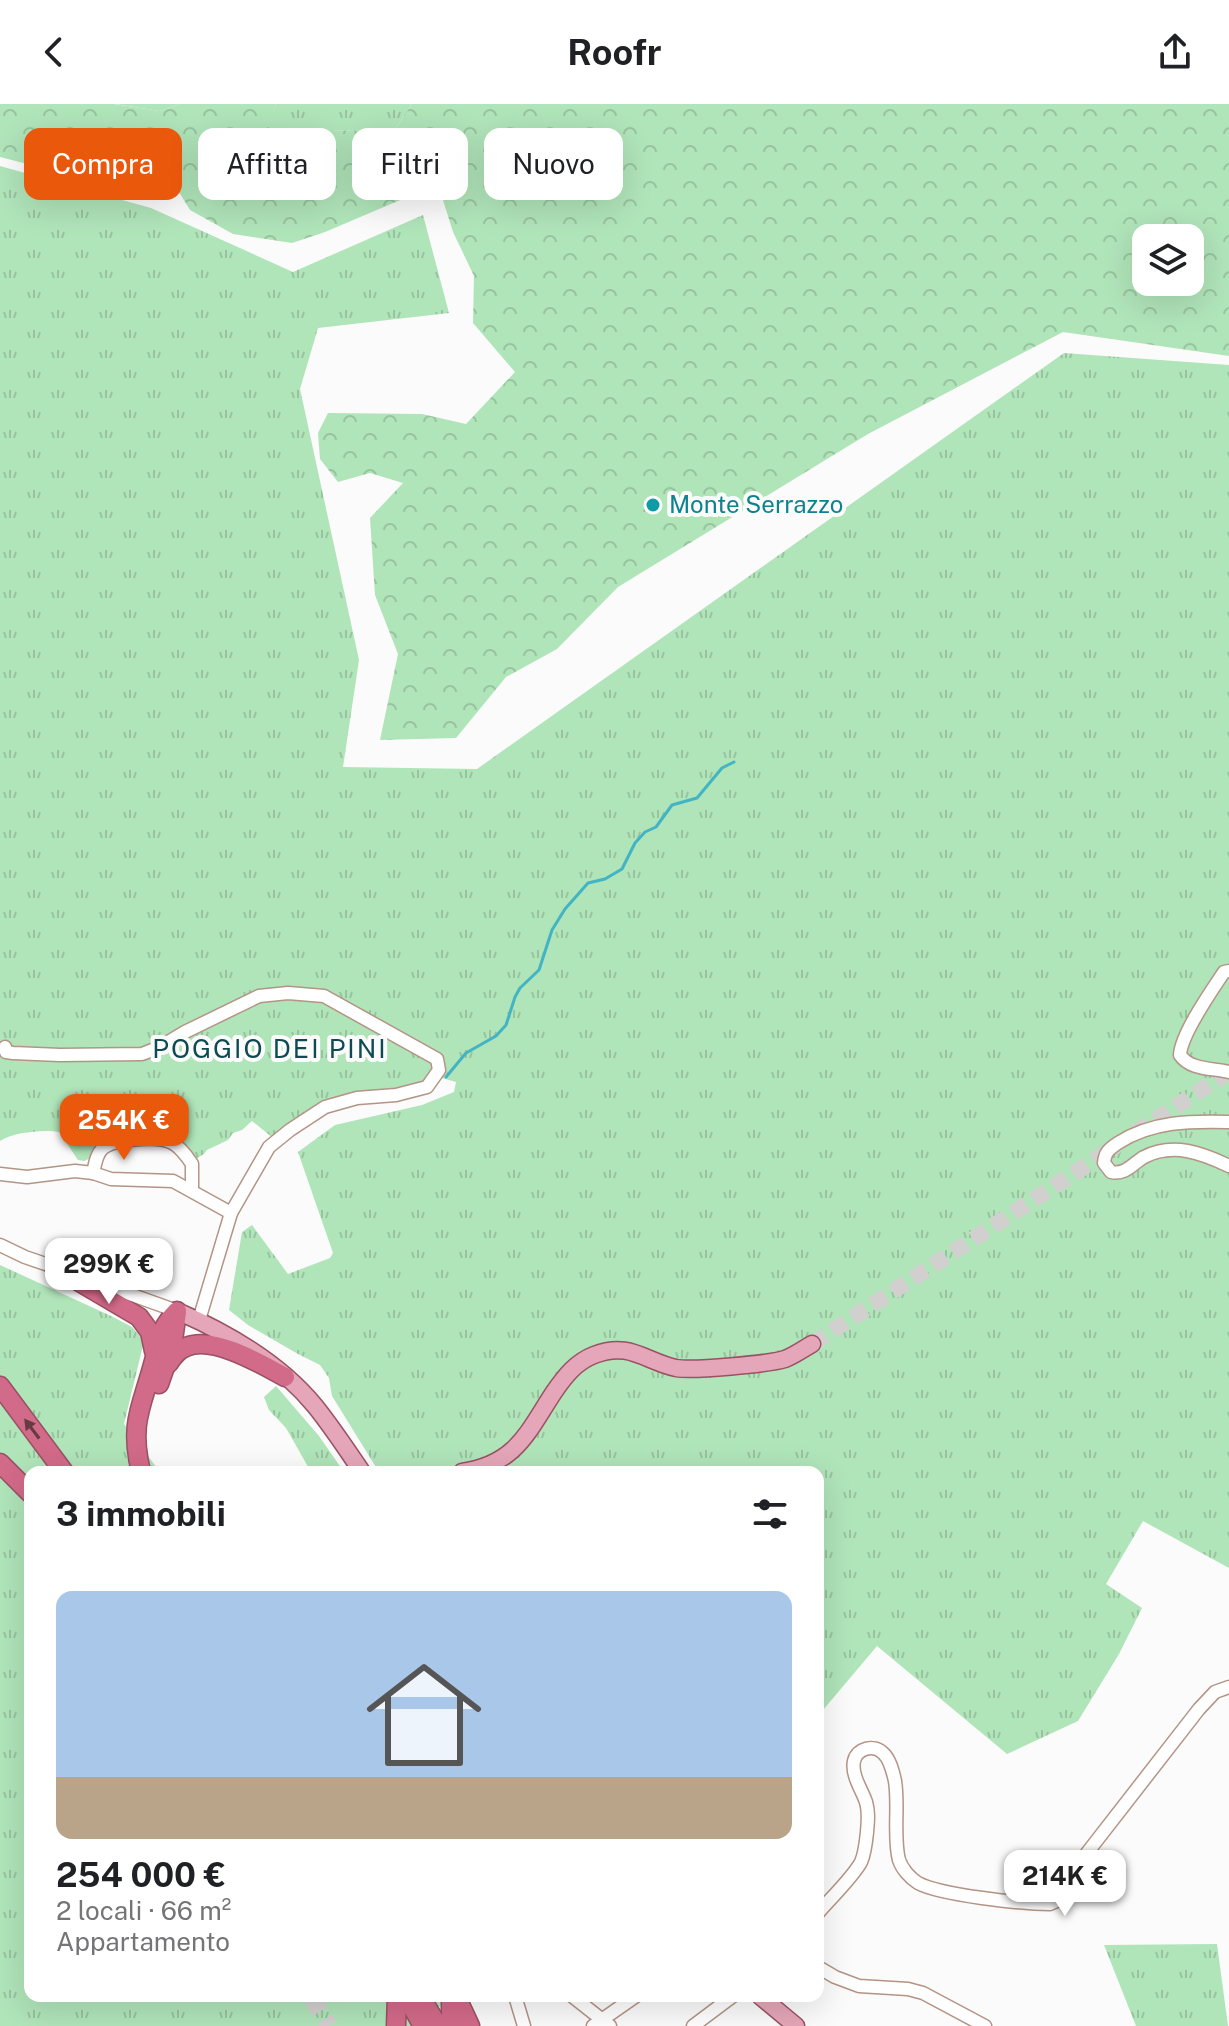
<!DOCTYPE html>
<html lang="it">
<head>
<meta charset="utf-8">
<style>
	:root { --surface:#fff; --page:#f2f2f2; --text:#202124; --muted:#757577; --line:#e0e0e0; --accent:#ea580c }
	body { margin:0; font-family:"Public Sans",sans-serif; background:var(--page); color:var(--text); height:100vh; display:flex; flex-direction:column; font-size:30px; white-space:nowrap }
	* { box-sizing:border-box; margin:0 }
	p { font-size:26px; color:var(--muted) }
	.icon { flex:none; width:44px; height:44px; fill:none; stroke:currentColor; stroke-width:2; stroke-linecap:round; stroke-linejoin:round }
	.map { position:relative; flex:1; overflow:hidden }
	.panel { position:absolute; left:24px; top:1362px; width:800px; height:536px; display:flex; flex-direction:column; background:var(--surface); border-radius:16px; box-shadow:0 8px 32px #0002 }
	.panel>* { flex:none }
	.top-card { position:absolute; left:24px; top:24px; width:800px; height:72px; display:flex; gap:16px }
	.controls { position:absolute; left:1132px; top:120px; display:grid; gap:16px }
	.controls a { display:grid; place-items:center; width:72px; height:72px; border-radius:16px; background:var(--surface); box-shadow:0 8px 32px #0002; font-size:40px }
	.price { position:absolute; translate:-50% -68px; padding:0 18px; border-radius:16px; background:#fff; color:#222; font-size:26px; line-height:52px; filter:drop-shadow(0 2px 4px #0008) }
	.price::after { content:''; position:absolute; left:50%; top:48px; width:24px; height:18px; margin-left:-12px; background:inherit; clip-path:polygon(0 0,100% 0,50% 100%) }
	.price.current { background:var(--accent); color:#fff }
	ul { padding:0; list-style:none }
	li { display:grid; align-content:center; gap:16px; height:424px; padding:0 32px }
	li+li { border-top:2px solid var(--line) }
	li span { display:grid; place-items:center; height:248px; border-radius:16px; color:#555 }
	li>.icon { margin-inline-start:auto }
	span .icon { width:144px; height:144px; fill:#fffc; stroke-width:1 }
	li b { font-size:34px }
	h2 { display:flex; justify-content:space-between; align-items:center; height:96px; padding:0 32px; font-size:34px }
	.pill { padding:0 28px; border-radius:16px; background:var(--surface); box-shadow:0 8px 32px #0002; font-size:28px; line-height:72px }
	.pill.current { background:var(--accent); color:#fff }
	header { display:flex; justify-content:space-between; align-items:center; height:104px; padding:0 32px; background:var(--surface); font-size:36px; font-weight:700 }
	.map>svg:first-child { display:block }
</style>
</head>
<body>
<header><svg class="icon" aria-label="back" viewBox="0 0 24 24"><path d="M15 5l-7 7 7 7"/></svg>Roofr<svg class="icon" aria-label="share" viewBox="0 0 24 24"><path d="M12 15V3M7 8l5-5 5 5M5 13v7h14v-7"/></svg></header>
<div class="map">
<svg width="1229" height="1922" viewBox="0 0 1229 1922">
	<defs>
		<pattern id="grass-tufts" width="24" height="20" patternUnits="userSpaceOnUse" patternTransform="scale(2)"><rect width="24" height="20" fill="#b0e4b9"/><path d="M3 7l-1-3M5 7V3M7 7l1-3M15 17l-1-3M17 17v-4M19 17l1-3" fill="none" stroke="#98c39e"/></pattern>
		<pattern id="forest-crowns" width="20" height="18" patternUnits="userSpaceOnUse" patternTransform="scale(2)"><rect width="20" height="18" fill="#b0e4b9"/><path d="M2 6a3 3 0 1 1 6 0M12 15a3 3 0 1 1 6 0" fill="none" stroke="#98c39e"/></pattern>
	</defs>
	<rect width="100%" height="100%" fill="#fbfbfb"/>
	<g fill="url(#grass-tufts)">
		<polygon points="115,0 180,0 160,7"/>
		<polygon points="276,0 412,0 393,28 268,24"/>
		<path d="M0 62 151 104 293 168 423 111 449 209 318 224 300 285 359 556 343 663 477 665 1064 249 1229 261V1464L1143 1417 1106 1480 1142 1504 1119 1550 1078 1617 1007 1650 877 1542 818 1612V1368H379L332 1292 329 1274 320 1261 298 1250 248 1221 229 1206 242 1128 252 1121 288 1170 330 1154 333 1149 298 1048 335 1021 422 1001 454 988 456 978 428 970C425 980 419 980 410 983L330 994 273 1034 252 1017 242 1026 233 1029 228 1036 207 1046 204 1050 194 1056 178 1040 138 1033 84 1057 78 1056 59 1028C45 1025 12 1028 0 1037Z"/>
		<polygon points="0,1161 111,1212 132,1223 144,1237 124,1320 160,1368 30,1368 30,1892 453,1892 415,1922 0,1922"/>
		<polygon points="276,1282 319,1332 344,1368 311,1368 286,1324 269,1306 264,1293"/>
		<polygon points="1217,1840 1228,1922 1136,1922 1104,1841"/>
	</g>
	<path fill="url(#forest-crowns)" fill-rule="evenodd" d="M0 0H114L160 7 180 0H276L269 24 393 28 412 0H1229V252L1063 228 868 330 618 483 557 545 506 573 456 634 380 636 398 550 375 491 370 414 403 379 370 369 338 378 320 355 318 329 328 309 422 310 466 320 515 268 473 219 474 172 453 128 438 80 325 128 292 139 233 130 190 106 179 88 175 66 181 46 148 53 121 70 78 51 35 62 0 53ZM1146 134H1190V178H1146Z"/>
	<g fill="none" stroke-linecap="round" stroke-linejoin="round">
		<polyline stroke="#42b4c4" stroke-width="3" points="446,973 466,949 496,932 506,921 515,893 520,884 539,866 552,826 565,805 588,779 605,775 622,765 635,739 645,728 656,723 672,701 697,694 722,664 734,658"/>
		<g stroke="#d2d0ce" stroke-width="16" stroke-dasharray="16 8" stroke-linecap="butt">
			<polyline points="1135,1029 1229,968"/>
			<polyline points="812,1240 1116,1042"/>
		</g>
		<polyline stroke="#d2d0ce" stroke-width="18" stroke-dasharray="18 9" stroke-linecap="butt" points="311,1892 329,1922"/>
		<defs>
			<g id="minor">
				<path d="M1229 867 1224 868C1212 886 1181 930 1180 951 1190 966 1212 964 1229 968"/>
				<polyline points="5,943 6,948 13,949 60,951 142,950 160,943 185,928 259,892 288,889 324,892 437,955 439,966 427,983 396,991 357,994 325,1003 290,1026 269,1043 231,1109 199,1216"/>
				<path d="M1229 1018C1190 1017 1152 1017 1118 1039 1109 1045 1105 1048 1104 1059L1111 1068C1126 1071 1132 1060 1144 1053 1173 1038 1202 1049 1229 1062"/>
				<path d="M93 1069C95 1061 96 1051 102 1045 112 1035 157 1032 170 1038 178 1041 187 1052 192 1060V1086"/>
				<polyline points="0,1070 27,1073 75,1067 93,1069 111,1075 173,1077 231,1109"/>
				<polyline points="0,1141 25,1153 60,1165"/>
				<polyline points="85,1174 177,1207"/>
				<path d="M818 1809C830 1795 853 1773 861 1758 865 1749 866 1738 867 1728 868 1717 869 1708 866 1698 862 1686 851 1671 854 1657 857 1644 874 1640 883 1649 890 1655 893 1668 895 1677 899 1701 893 1734 899 1756 902 1765 910 1774 918 1779 940 1791 1023 1800 1050 1800L1059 1796 1066 1789 1087 1749 1199 1605 1215 1588 1229 1583"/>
				<polyline points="818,1863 835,1873 859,1882 908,1885 923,1889 985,1922"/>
				<polyline points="515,1892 524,1922"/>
				<polyline points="572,1892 610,1922"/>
				<polyline points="593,1922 636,1892"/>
				<polyline points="693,1922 733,1892"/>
			</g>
			<g id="major">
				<path d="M177 1207C228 1229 279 1258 315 1302 332 1323 347 1346 362 1368"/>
				<path d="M462 1368C516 1360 527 1329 554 1288 565 1272 576 1258 594 1251 630 1237 644 1257 676 1264 694 1267 768 1260 785 1255 795 1251 803 1245 812 1240"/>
				<polyline points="760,1892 796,1922"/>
			</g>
			<g id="highway">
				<polyline points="54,1163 139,1213 150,1228 154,1247"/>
				<path d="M168 1260C173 1253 177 1246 186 1243 213 1231 261 1260 285 1273"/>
				<polyline points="159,1280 172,1243 177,1208"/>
				<polyline points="0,1282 64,1368"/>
				<polyline points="0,1359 30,1389"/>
				<path d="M141 1368C129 1318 142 1303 154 1257 160 1235 160 1224 177 1207"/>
				<polyline points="406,1892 423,1922"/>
				<polyline points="420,1892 438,1922"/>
				<polyline points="451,1892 451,1922"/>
				<polyline points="456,1892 470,1922"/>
				<polyline points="396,1922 397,1892"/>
			</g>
		</defs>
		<use href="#minor" stroke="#b39485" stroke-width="15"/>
		<use href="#major" stroke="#995163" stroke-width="19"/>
		<use href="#highway" stroke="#995163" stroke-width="21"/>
		<use href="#minor" stroke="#fff" stroke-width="12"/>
		<use href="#major" stroke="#e4a6b8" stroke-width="16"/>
		<use href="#highway" stroke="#d26a89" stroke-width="18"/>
	</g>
	<defs><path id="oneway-solid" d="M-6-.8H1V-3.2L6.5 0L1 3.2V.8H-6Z" transform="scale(2)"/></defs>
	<use fill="#673b42" href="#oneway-solid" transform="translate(32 1325) rotate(-127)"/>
	<circle fill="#0f9aa8" stroke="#fbfbfb" stroke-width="3" cx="653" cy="401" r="8"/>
	<g text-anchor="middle" stroke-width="8" stroke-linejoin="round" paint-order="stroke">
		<g font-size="24" fill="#0d838f" stroke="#fbfbfb" text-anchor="start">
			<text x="669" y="409">Monte Serrazzo</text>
		</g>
		<g font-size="26" letter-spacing="2" fill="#0d4a53" stroke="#fbfbfb">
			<text x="270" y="954">POGGIO DEI PINI</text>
		</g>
	</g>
</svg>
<div class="controls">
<a><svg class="icon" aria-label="layers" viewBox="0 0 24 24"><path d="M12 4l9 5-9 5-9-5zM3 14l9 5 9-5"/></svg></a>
</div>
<b class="price current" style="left:124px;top:1058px">254K €</b>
<b class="price" style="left:109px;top:1202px">299K €</b>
<b class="price" style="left:1065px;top:1814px">214K €</b>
<div class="top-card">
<a class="pill current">Compra</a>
<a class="pill">Affitta</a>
<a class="pill">Filtri</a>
<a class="pill">Nuovo</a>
</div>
<section class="panel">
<h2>3 immobili<svg class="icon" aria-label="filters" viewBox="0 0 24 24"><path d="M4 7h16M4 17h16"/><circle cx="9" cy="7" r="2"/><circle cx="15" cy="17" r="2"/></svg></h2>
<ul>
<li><span style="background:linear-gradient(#a9c7e8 75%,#b9a48a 0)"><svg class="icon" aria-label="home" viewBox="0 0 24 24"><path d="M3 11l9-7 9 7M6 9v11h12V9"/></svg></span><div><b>254 000 €</b><p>2 locali · 66 m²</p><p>Appartamento</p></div></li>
</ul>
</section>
</div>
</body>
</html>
